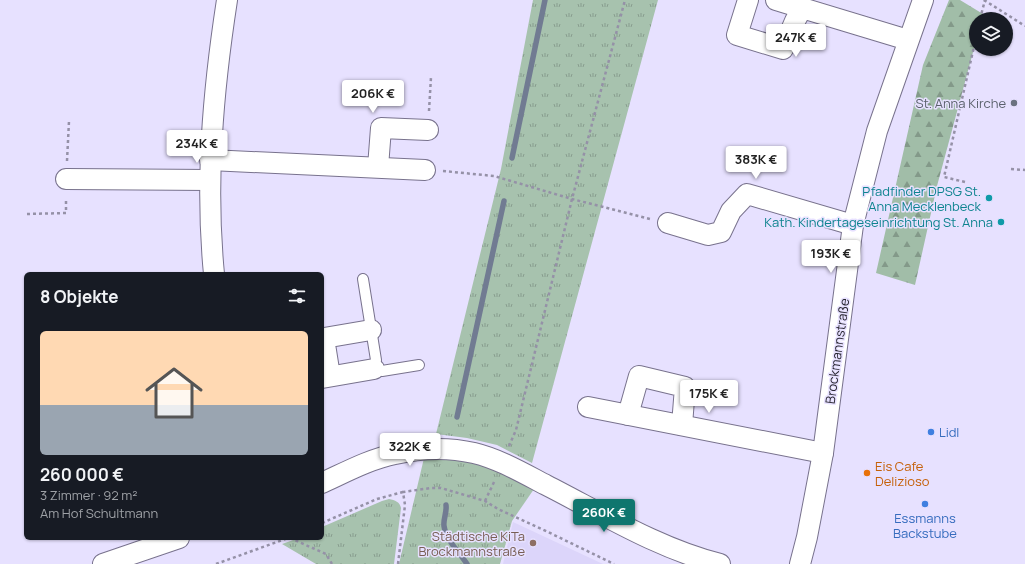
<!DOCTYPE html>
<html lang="de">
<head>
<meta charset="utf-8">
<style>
	:root { --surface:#171b24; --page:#20242c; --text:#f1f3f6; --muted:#9ea1a6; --line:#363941; --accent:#0f766e }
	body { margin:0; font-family:Manrope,sans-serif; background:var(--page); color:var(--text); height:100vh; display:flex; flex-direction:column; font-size:15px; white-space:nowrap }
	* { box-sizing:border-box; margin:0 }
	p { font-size:13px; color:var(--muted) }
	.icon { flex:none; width:22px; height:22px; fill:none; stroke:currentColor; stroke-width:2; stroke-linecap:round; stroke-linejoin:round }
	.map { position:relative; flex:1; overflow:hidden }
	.drawer { position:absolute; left:24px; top:272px; width:300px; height:268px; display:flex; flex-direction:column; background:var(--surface); border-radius:6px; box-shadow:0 1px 3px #0004 }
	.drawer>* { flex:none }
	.buttons { position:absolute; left:969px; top:12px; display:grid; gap:8px }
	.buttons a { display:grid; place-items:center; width:44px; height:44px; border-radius:50%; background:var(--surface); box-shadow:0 1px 3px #0004; font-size:20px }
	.price { position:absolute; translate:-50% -34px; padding:0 9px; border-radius:4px; background:#fff; color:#222; font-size:13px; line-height:26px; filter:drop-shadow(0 1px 2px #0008) }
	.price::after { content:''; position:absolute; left:50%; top:24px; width:12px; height:9px; margin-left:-6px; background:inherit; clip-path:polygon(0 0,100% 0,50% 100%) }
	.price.active { background:var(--accent); color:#fff }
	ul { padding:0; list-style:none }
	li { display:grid; align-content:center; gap:8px; height:212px; padding:0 16px }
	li+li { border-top:1px solid var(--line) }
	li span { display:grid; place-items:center; height:124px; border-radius:6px; color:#555 }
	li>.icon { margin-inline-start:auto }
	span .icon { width:72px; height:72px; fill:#fffc; stroke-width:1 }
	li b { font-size:17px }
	h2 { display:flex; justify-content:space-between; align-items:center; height:48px; padding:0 16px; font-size:17px }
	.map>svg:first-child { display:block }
</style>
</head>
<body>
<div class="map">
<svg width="1025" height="564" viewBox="0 0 1025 564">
	<defs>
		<pattern id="forest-firs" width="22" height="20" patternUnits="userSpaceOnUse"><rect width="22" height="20" fill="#a1bda8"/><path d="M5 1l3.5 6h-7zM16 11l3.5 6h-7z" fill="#839989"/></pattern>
		<pattern id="park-tufts" width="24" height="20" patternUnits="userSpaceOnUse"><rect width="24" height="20" fill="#a7c2ae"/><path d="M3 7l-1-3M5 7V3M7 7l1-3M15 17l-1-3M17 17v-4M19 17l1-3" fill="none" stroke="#889d8e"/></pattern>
	</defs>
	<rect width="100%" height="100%" fill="#e7e1ff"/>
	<polygon fill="#dcd5fa" points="513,522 603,564 503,564"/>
	<polygon fill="url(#forest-firs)" points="949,0 960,0 983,14 982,19 976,19 976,41 937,186 915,285 876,273 923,65"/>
	<g fill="url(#park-tufts)">
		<polygon points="533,0 658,0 532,463 497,445 467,438 436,434 501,169"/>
		<polygon points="444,457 464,461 494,469 534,489 512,521 500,564 399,564 424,458"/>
		<path d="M389 499C395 500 400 502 401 508L394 564H316L282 544 299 538H322V527L382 501Z"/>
	</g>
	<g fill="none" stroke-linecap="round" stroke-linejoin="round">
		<g stroke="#717b92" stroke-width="5.5">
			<polyline points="512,158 545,0"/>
			<polyline points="457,417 504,201"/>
			<path d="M446 505C447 513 443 519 444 526 446 540 460 553 467 564"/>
		</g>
		<defs>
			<polyline id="lane" points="363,279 376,360 374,369 382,371 419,365"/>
			<g id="street">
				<polyline points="748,0 737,35 783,49 795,21 802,8 908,40"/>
				<polyline points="776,0 802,8"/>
				<polyline points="210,160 425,170"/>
				<polyline points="378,167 381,128 428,130"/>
				<polyline points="66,179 210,180"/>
				<polyline points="668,223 708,235 721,232 731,211 747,194 853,225"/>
				<path d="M214 274C205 182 213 91 227 0"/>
				<polyline points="330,376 324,338 371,330"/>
				<polyline points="322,378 374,369"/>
				<polyline points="588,407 823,453"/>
				<polyline points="628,415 639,376 685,387 682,425"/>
				<path d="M322 483C346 472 370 459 395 454 421 448 448 447 474 453 499 459 523 473 546 485 601 513 659 549 720 564"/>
				<polyline points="103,564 179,538"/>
				<polyline points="800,564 807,537 823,453 853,225 877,131 923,0"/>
			</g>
		</defs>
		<use href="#lane" stroke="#78728d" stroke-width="12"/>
		<use href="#street" stroke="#78728d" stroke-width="22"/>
		<g stroke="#9591a7" stroke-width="2.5" stroke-dasharray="3 3" stroke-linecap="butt">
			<polyline points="984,0 1025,26"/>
			<polyline points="980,19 985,0"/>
			<polyline points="429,111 431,77"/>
			<polyline points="67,161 69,121"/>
			<polyline points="1011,169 1025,170"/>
			<polyline points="443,171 494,176 572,199 650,219"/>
			<polyline points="965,182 944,177 976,38"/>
			<polyline points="27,214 66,213 66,198"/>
			<polyline points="509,446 516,430 572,199 625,0"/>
			<polyline points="485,501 495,480"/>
			<polyline points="322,523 377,499 403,492"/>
			<polyline points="290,538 326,554 332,564"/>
			<polyline points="216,564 288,538"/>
			<polyline points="398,564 405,505 403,492 431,488 441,488 485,501 498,509 548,532 614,564"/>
		</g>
		<use href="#lane" stroke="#fff" stroke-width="10"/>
		<use href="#street" stroke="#fff" stroke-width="20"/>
	</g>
	<circle fill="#6b7280" stroke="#e7e1ff" stroke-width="1.5" cx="1014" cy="103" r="4"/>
	<g fill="#0f9aa8" stroke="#e7e1ff" stroke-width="1.5">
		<circle cx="989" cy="198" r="4"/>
		<circle cx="1001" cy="222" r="4"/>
	</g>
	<g fill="#3f7fe0" stroke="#e7e1ff" stroke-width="1.5">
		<circle cx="931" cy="432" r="4"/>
		<circle cx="925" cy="504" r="4"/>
	</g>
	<circle fill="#e8710a" stroke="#e7e1ff" stroke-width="1.5" cx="867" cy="473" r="4"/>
	<circle fill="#8d6e63" stroke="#e7e1ff" stroke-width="1.5" cx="533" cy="543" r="4"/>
	<g text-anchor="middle" stroke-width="3" stroke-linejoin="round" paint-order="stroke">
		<g font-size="13" fill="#5b616d" stroke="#e7e1ff" text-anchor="end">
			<text x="1006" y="108">St. Anna Kirche</text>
		</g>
		<g font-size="13" fill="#0d838f" stroke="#e7e1ff" text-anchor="end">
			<text x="981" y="196">Pfadfinder DPSG St.<tspan x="981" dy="15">Anna Mecklenbeck</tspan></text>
			<text x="993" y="227">Kath. Kindertageseinrichtung St. Anna</text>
		</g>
		<g font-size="13" fill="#282631" stroke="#e7e1ff">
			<text transform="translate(837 351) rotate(-82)" y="5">Brockmannstraße</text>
		</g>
		<g font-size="13" fill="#366cbe" stroke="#e7e1ff" text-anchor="start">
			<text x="939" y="437">Lidl</text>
			<text x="925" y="523" text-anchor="middle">Essmanns<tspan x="925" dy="15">Backstube</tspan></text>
		</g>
		<g font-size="13" fill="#c56008" stroke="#e7e1ff" text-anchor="start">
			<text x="875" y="471">Eis Cafe<tspan x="875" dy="15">Delizioso</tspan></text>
		</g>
		<g font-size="13" fill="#785e54" stroke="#e7e1ff" text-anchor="end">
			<text x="525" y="541">Städtische KiTa<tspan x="525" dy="15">Brockmannstraße</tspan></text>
		</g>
	</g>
</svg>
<div class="buttons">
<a><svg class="icon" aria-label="layers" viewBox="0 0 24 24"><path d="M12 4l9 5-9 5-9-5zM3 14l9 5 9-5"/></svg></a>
</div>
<b class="price" style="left:796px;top:58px">247K €</b>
<b class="price" style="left:373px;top:114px">206K €</b>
<b class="price" style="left:197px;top:164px">234K €</b>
<b class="price" style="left:756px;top:180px">383K €</b>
<b class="price" style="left:831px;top:274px">193K €</b>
<b class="price" style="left:709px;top:414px">175K €</b>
<b class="price" style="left:410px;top:467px">322K €</b>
<b class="price active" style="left:604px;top:533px">260K €</b>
<section class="drawer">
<h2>8 Objekte<svg class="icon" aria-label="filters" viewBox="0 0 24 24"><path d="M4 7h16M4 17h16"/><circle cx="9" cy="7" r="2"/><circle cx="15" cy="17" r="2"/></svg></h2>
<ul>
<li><span style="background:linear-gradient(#ffd9b3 60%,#9aa5b1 0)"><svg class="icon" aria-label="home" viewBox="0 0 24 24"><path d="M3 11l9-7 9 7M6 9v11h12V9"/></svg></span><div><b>260 000 €</b><p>3 Zimmer · 92 m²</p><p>Am Hof Schultmann</p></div></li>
</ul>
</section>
</div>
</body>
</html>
